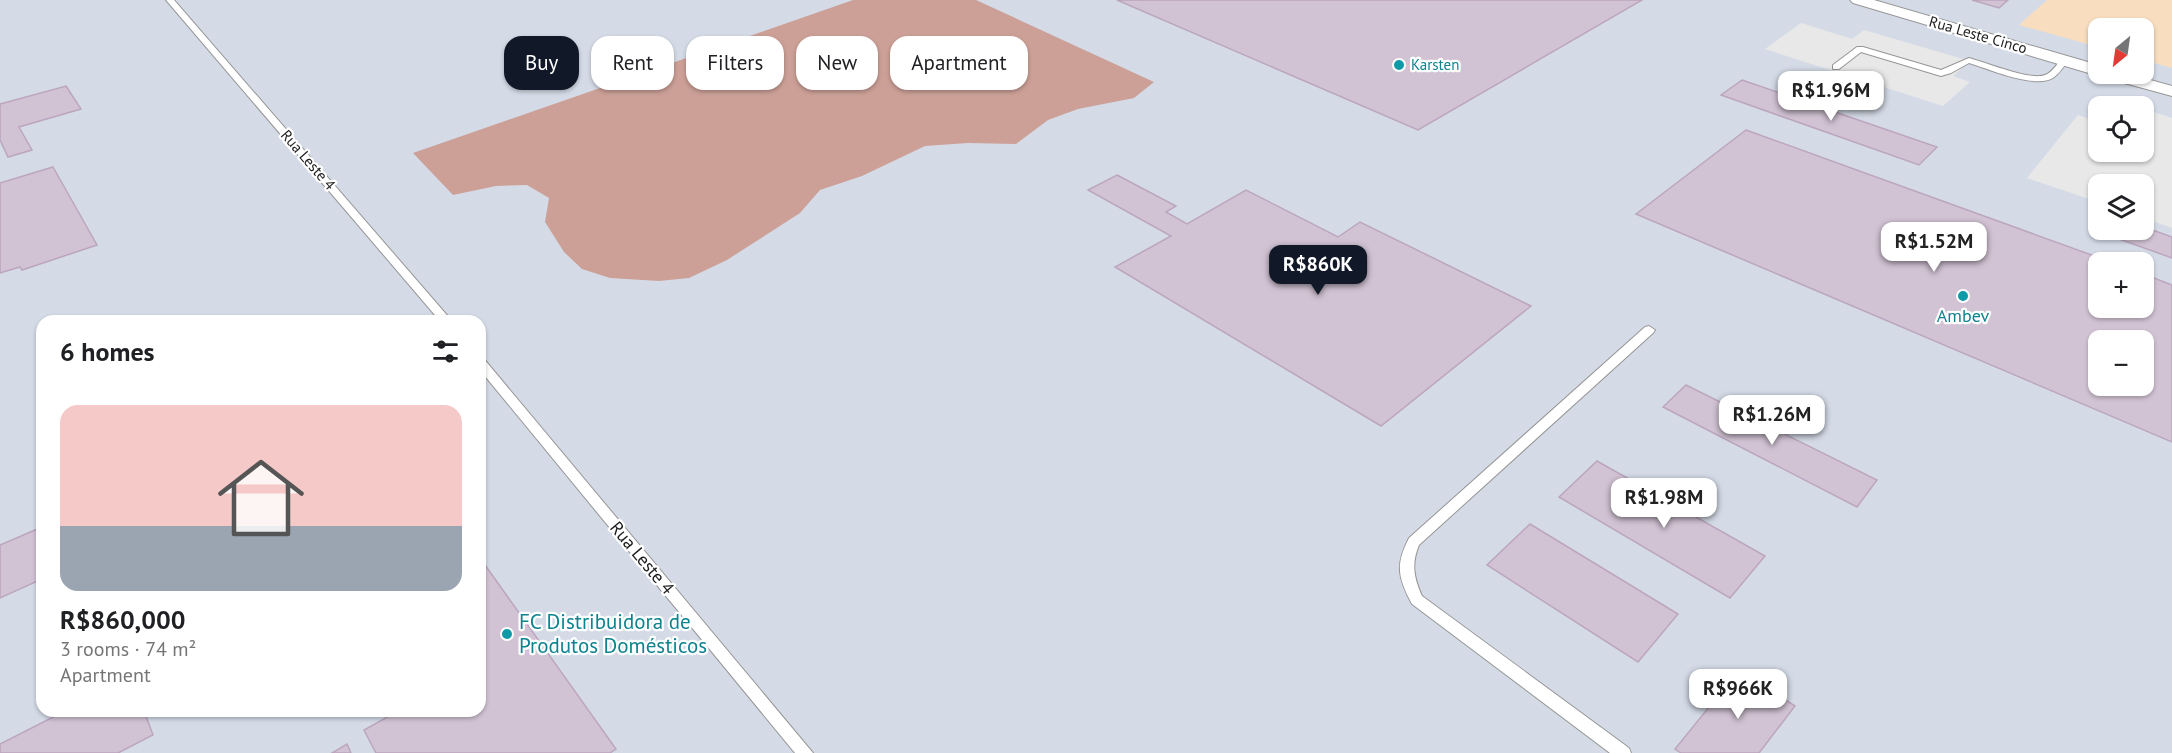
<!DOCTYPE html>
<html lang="en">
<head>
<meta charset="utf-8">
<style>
	:root { --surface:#fff; --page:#f2f2f2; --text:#202124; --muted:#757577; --line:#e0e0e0; --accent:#111827 }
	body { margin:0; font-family:"PT Sans",sans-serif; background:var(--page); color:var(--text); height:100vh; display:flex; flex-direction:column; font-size:22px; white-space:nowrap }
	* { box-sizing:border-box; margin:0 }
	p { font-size:20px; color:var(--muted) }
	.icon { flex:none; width:33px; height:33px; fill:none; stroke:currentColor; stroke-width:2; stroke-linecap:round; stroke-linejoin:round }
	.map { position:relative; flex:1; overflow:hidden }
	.panel { position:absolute; left:36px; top:315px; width:450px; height:402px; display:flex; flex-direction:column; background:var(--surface); border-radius:18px; box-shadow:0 2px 4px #0004 }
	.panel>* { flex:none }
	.guide { position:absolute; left:504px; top:36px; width:570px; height:54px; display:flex; gap:12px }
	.needle { width:39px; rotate:209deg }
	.fabs { position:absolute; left:2088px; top:18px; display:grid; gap:12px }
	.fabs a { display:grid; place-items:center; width:66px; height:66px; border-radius:12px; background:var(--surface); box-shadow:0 2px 4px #0004; font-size:30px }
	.price { position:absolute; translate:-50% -51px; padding:0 14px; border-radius:12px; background:#fff; color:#222; font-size:20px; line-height:39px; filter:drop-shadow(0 2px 3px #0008) }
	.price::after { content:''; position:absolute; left:50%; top:36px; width:18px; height:14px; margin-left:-9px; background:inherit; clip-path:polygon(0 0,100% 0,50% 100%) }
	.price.selected { background:var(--accent); color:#fff }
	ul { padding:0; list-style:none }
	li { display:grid; align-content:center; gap:12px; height:318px; padding:0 24px }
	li+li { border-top:2px solid var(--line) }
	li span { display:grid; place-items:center; height:186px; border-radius:18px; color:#555 }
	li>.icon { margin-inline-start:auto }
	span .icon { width:108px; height:108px; fill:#fffc; stroke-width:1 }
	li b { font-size:26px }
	h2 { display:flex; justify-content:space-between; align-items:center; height:72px; padding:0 24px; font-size:26px }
	.chip { padding:0 21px; border-radius:18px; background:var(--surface); box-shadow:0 2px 4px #0004; font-size:21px; line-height:54px }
	.chip.selected { background:var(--accent); color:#fff }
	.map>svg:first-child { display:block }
</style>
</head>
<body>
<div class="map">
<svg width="2172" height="753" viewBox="0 0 2172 753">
	<rect width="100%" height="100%" fill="#eee2ec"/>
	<path fill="#d4dbe7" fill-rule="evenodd" d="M0 0H2172V753H0ZM2098 28H2144V74H2098ZM2098 106H2144V152H2098ZM2098 184H2144V230H2098ZM2098 262H2144V308H2098ZM42 321H480V711H42ZM2098 340H2144V386H2098Z"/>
	<polygon fill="#cca097" points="853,0 976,0 1154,82 1134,98 1078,109 1048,120 1016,144 968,143 925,146 862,176 820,190 800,213 727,260 689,278 659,281 610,278 582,269 564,252 545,222 549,198 527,185 496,186 453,195 413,153"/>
	<polygon fill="#f8debf" points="2047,0 2172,0 2172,68 2144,60 2144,28 2098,28 2098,47 2019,25"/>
	<g fill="#e8e8e8">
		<polygon points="1801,23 1852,39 1864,30 1970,61 1953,76 1970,82 1943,106 1765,49"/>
		<polygon points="2144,109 2172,118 2172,228 2144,218 2144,184 2098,184 2098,202 2027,178 2078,115 2098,122 2098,152 2144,152"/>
	</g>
	<g fill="#d2c3d4" stroke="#bca5bf" stroke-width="1.5" fill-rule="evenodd">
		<polygon points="1117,0 1642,0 1418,130"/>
		<polygon points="1972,0 2008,0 1999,8"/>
		<polygon points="1742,80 1937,147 1919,165 1721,95"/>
		<polygon points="66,86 81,109 19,127 32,150 8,157 0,140 0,104"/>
		<path d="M1746 130 2111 262H2098V308H2144V274L2172 285V442L1636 214ZM2098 340H2144V386H2098Z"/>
		<polygon points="53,167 97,245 22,270 20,267 0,273 0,183"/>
		<polygon points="1117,175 1176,206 1166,212 1187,224 1246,190 1338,237 1360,222 1531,306 1381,426 1115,267 1171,236 1088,190"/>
		<polygon points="2144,227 2172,237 2172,258 2097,231 2098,229 2144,230"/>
		<polygon points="1686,385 1877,480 1857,507 1663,407"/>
		<polygon points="1597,461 1765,556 1730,598 1559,497"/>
		<polygon points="1530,524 1678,614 1638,662 1487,565"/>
		<polygon points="42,527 42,579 0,598 0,545"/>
		<polygon points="480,558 616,749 610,753 376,753 364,730 398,711 480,711"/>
		<polygon points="1739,670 1795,706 1759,753 1681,753 1675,749"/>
		<polygon points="65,711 144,711 153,735 118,753 0,753 0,744"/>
		<polygon points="347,744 351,753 332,753"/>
	</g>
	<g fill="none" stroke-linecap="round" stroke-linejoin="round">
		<defs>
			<g id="service">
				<polygon points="166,0 174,0 452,321 440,321"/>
				<path d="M1857 47H1863L1941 70 1969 58C1985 62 2030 81 2045 75 2052 73 2057 64 2062 58L2069 60C2064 66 2059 74 2053 78 2034 89 1989 69 1969 63L1951 73 1941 76 1861 52 1839 69H1833V65Z"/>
				<path d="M1649 326 1655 330 1653 333 1419 545C1411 564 1414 578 1422 596L1629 748 1631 753H1610L1412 604C1398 578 1395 565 1409 538L1645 327Z"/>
				<polygon points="480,358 484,359 813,753 795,753 480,370"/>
			</g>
			<polygon id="minor" points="1850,0 1874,0 2098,65 2098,74 2129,74 2172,86 2172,96 2106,78 2104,74 2092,74 1853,3"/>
		</defs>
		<use href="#service" stroke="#969696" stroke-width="2"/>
		<use href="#minor" stroke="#969696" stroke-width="2"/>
		<use href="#service" fill="#fff" fill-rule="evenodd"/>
		<use href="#minor" fill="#fff" fill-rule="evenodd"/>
	</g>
	<g fill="#0f9aa8" stroke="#fff" stroke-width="2">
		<circle cx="1399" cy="65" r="6"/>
		<circle cx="1963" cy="296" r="6"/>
		<circle cx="507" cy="634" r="6"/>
	</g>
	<g text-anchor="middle" stroke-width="4.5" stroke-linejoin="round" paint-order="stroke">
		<g font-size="15" fill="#1c1c1c" stroke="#fff">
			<text transform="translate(1978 35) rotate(16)" y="5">Rua Leste Cinco</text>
			<text transform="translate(308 160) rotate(49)" y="5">Rua Leste 4</text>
		</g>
		<g font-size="15" fill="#0d838f" stroke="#fff" text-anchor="start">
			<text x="1411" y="70">Karsten</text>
		</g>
		<g font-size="18" fill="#0d838f" stroke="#fff">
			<text x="1963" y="322">Ambev</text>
		</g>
		<g font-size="18" fill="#1c1c1c" stroke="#fff">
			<text transform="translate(642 558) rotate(50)" y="6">Rua Leste 4</text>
		</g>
		<g font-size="21" fill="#0d838f" stroke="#fff" text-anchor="start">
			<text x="519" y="629">FC Distribuidora de<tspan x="519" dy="24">Produtos Domésticos</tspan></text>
		</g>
	</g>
</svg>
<div class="fabs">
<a><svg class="needle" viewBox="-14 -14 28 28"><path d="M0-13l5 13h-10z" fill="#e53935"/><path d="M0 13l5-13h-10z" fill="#757577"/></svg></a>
<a><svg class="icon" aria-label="locate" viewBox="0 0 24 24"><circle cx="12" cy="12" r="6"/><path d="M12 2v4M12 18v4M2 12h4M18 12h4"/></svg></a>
<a><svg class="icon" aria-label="layers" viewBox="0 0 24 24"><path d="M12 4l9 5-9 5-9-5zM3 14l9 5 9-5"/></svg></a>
<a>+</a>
<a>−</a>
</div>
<b class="price" style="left:1831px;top:122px">R$1.96M</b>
<b class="price" style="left:1934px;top:273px">R$1.52M</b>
<b class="price selected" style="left:1318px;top:296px">R$860K</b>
<b class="price" style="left:1772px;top:446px">R$1.26M</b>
<b class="price" style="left:1664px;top:529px">R$1.98M</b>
<b class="price" style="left:1738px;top:720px">R$966K</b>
<div class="guide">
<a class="chip selected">Buy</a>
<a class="chip">Rent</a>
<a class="chip">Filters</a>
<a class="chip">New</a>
<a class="chip">Apartment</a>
</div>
<section class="panel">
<h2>6 homes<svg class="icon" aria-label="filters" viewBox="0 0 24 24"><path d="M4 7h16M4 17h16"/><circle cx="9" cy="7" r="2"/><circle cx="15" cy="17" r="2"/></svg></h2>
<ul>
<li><span style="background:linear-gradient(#f6c9c9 65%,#9aa5b1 0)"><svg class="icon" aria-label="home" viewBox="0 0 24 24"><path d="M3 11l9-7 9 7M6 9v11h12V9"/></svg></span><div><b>R$860,000</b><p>3 rooms · 74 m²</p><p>Apartment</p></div></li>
</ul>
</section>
</div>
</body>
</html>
